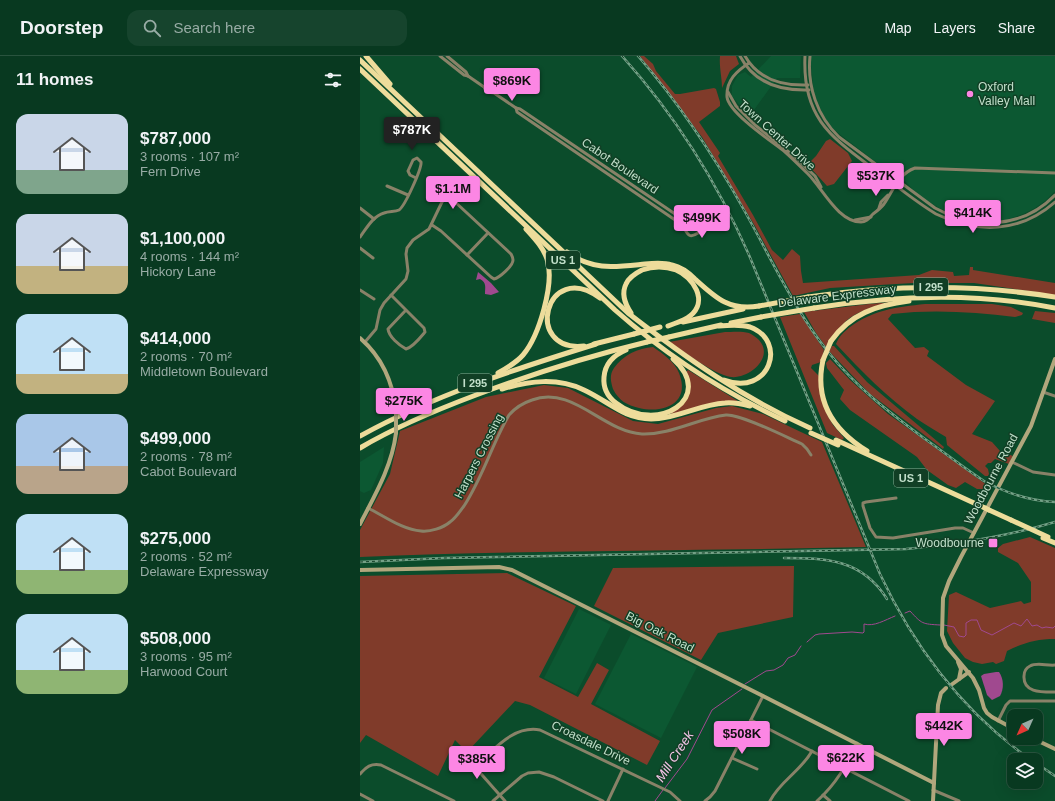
<!DOCTYPE html>
<html lang="en">
<head>
<meta charset="utf-8">
<style>
	:root { --surface:#083920; --page:#16442d; --text:#f1f3f6; --muted:#98aca5; --line:#29533e; --accent:#fc86e4 }
	body { margin:0; font-family:Helvetica,sans-serif; background:var(--page); color:var(--text); height:100vh; display:flex; flex-direction:column; font-size:15px; white-space:nowrap }
	* { box-sizing:border-box; margin:0 }
	p { font-size:13px; color:var(--muted) }
	.icon { flex:none; width:22px; height:22px; fill:none; stroke:currentColor; stroke-width:2; stroke-linecap:round; stroke-linejoin:round }
	.map { position:relative; flex:1; overflow:hidden }
	.sheet { display:flex; flex-direction:column; background:var(--surface); width:360px }
	.sheet>* { flex:none }
	.needle { width:26px; rotate:225deg }
	.controls { position:absolute; left:647px; top:653px; display:grid; gap:8px }
	.controls a { display:grid; place-items:center; width:36px; height:36px; border-radius:8px; background:var(--surface); box-shadow:0 4px 16px #0002,0 0 0 1px var(--line); font-size:20px }
	.price { position:absolute; translate:-50% -34px; padding:0 9px; border-radius:4px; background:var(--accent); color:#111; font-size:13px; line-height:26px; filter:drop-shadow(0 1px 2px #0008) }
	.price::after { content:''; position:absolute; left:50%; top:24px; width:12px; height:9px; margin-left:-6px; background:inherit; clip-path:polygon(0 0,100% 0,50% 100%) }
	.price.selected { background:#222; color:#fff }
	ul { padding:0; list-style:none }
	li { display:flex; align-items:center; gap:12px; height:100px; padding:0 16px }
	li span { display:grid; place-items:center; flex:none; width:112px; height:80px; border-radius:12px; color:#555 }
	li>.icon { margin-inline-start:auto }
	span .icon { width:48px; height:48px; fill:#fffc; stroke-width:1 }
	li b { font-size:17px }
	h2 { display:flex; justify-content:space-between; align-items:center; height:48px; padding:0 16px; font-size:17px }
	header { display:flex; align-items:center; gap:24px; box-sizing:border-box; height:56px; padding:0 20px; background:var(--surface); border-bottom:1px solid var(--line) }
	header strong { font-size:19px }
	nav { display:flex; gap:22px; margin-inline-start:auto; font-size:14px }
	.search { width:280px; height:36px; background:var(--page); display:flex; align-items:center; gap:10px; box-sizing:border-box; padding:0 14px; border-radius:12px; color:var(--muted); font-size:15px }
	main { display:flex; flex:1; min-height:0 }
	.map>svg:first-child { display:block }
</style>
</head>
<body>
<header>
<strong>Doorstep</strong>
<div class="search"><svg class="icon" aria-label="search" viewBox="0 0 24 24"><circle cx="10" cy="10" r="6"/><path d="M15 15l6 6"/></svg>Search here</div>
<nav><a>Map</a><a>Layers</a><a>Share</a></nav>
</header>
<main>
<section class="sheet">
<h2>11 homes<svg class="icon" aria-label="filters" viewBox="0 0 24 24"><path d="M4 7h16M4 17h16"/><circle cx="9" cy="7" r="2"/><circle cx="15" cy="17" r="2"/></svg></h2>
<ul>
<li><span style="background:linear-gradient(#c9d6e8 70%,#7fa58c 0)"><svg class="icon" aria-label="home" viewBox="0 0 24 24"><path d="M3 11l9-7 9 7M6 9v11h12V9"/></svg></span><div><b>$787,000</b><p>3 rooms · 107 m²</p><p>Fern Drive</p></div></li>
<li><span style="background:linear-gradient(#c9d6e8 65%,#c2b280 0)"><svg class="icon" aria-label="home" viewBox="0 0 24 24"><path d="M3 11l9-7 9 7M6 9v11h12V9"/></svg></span><div><b>$1,100,000</b><p>4 rooms · 144 m²</p><p>Hickory Lane</p></div></li>
<li><span style="background:linear-gradient(#bfe0f5 75%,#c2b280 0)"><svg class="icon" aria-label="home" viewBox="0 0 24 24"><path d="M3 11l9-7 9 7M6 9v11h12V9"/></svg></span><div><b>$414,000</b><p>2 rooms · 70 m²</p><p>Middletown Boulevard</p></div></li>
<li><span style="background:linear-gradient(#a9c7e8 65%,#b9a48a 0)"><svg class="icon" aria-label="home" viewBox="0 0 24 24"><path d="M3 11l9-7 9 7M6 9v11h12V9"/></svg></span><div><b>$499,000</b><p>2 rooms · 78 m²</p><p>Cabot Boulevard</p></div></li>
<li><span style="background:linear-gradient(#bfe0f5 70%,#8fb573 0)"><svg class="icon" aria-label="home" viewBox="0 0 24 24"><path d="M3 11l9-7 9 7M6 9v11h12V9"/></svg></span><div><b>$275,000</b><p>2 rooms · 52 m²</p><p>Delaware Expressway</p></div></li>
<li><span style="background:linear-gradient(#bfe0f5 70%,#8fb573 0)"><svg class="icon" aria-label="home" viewBox="0 0 24 24"><path d="M3 11l9-7 9 7M6 9v11h12V9"/></svg></span><div><b>$508,000</b><p>3 rooms · 95 m²</p><p>Harwood Court</p></div></li>
</ul>
</section>
<div class="map">
<svg width="695" height="745" viewBox="0 0 695 745">
	<rect width="100%" height="100%" fill="#0b4c2b"/>
	<g fill="#0c5832">
		<polygon points="411,0 441,0 440,22 417,22 389,61 372,40 372,30 378,19 385,16 391,21"/>
		<polygon points="451,0 695,0 695,135 685,145 675,152 663,158 646,164 630,166 615,164 586,156 558,139 546,126 521,110 473,73 465,63 454,38 451,9"/>
		<polygon points="24,391 23,407 11,434 4,437 0,435 0,406"/>
		<polygon points="219,553 251,569 216,638 184,622"/>
		<polygon points="271,578 337,611 301,682 235,648"/>
	</g>
	<g fill="#803b2a">
		<polygon points="280,0 284,0 293,8 296,15 315,38 320,38 354,32 356,33 360,46 360,50 339,66 360,97 358,100 393,159 412,194 423,204 432,193 440,200 441,215 443,227 559,219 572,214 593,216 594,220 609,219 610,211 613,211 613,214 695,227 695,239 614,227 553,227 470,232 433,240 395,170 342,81"/>
		<path d="M360 0H376L379 8 370 15 362 32C362 21 359 11 360 0Z"/>
		<polygon points="470,83 488,97 492,105 474,128 467,130 449,110 448,108 456,100 466,85"/>
		<path d="M533 246C518 250 498 254 486 265 479 273 473 283 466 291L456 277 444 256 509 248Z"/>
		<path d="M565 248H632L651 251 663 257 662 259 655 261C614 256 573 253 532 258L528 263 555 292 564 291 569 295 567 300 606 329 635 345 612 378 632 386 640 395 653 400 649 408 635 403 631 407H628L625 410 628 413 629 418 628 420H625L587 389 586 381C576 375 566 369 557 363 527 341 501 315 476 288 479 280 484 276 490 271 513 254 537 251 565 248Z"/>
		<polygon points="675,255 695,257 695,267 672,263"/>
		<polygon points="440,258 464,294 461,306 452,309 451,312 459,320 464,351 468,360 473,369 484,382 482,384 467,377 420,261"/>
		<path d="M365 276C372 276 382 275 389 277 393 279 396 281 399 284 415 302 388 323 371 321 353 318 325 296 309 286Z"/>
		<polygon points="472,290 474,290 507,326 584,391 583,393 509,337 469,295"/>
		<path d="M293 291C302 297 315 306 319 317 331 347 304 358 279 352 267 349 259 345 253 333 251 326 249 319 254 312 263 299 278 292 293 291Z"/>
		<polygon points="470,303 490,324 528,358 627,429 625,433 617,433 605,426 596,432 588,429 567,414 557,401 490,354 480,343 484,334 467,312 466,307"/>
		<path d="M328 314 381 347 370 345 307 360C331 346 327 340 326 316Z"/>
		<path d="M184 329 208 332 273 365 298 368 356 352 372 350 403 358 462 386 506 491C338 495 169 494 0 501V474L30 418 40 375 126 341Z"/>
		<path d="M670 481 695 492V583C676 583 663 587 647 595L644 605 636 608 633 606 622 608 613 606 605 602 593 587 587 575 589 539 596 536 630 552 661 545 664 548 671 546V526L658 507 638 496V492L643 488Z"/>
		<polygon points="434,510 433,561 358,577 341,604 234,550 253,512"/>
		<polygon points="147,517 216,550 179,621 218,641 237,607 249,614 231,648 300,685 287,709 170,649 155,645 107,696 95,684 78,720 6,679 0,687 0,520"/>
	</g>
	<g fill="#a0498f">
		<path d="M118 216 131 227 139 236 131 239 125 238C125 231 127 227 120 223L116 224Z"/>
		<path d="M636 616H639C644 623 644 633 640 640L632 644 627 639 621 620 624 618Z"/>
	</g>
	<g fill="none" stroke-linecap="round" stroke-linejoin="round">
		<g stroke="#a0498f" stroke-width="1">
			<path d="M545 557 550 555C562 568 562 568 580 569"/>
			<polyline points="584,569 594,571 599,580 604,581 606,579 606,567 611,564 617,564 621,574 632,579 654,567 661,570 667,563 672,570 677,569 682,572 686,571 693,572 695,570"/>
			<path d="M447 586 455 579 459 578 492 576 503 577 504 576V568C514 571 525 564 535 560"/>
			<polyline points="385,628 406,615 414,614 423,609 428,602 435,599 441,590"/>
			<polyline points="305,732 327,703 352,654 382,633"/>
			<polyline points="295,745 303,734"/>
		</g>
		<g stroke="#898268" stroke-width="3">
			<polyline points="80,0 104,19 108,20 124,31"/>
			<polyline points="87,0 106,16 108,20"/>
			<path d="M380 0C394 27 420 35 449 34"/>
			<path d="M385 0C398 23 422 30 448 29"/>
			<path d="M445 0C442 64 473 82 519 117 538 131 556 146 576 158 617 178 660 177 695 146"/>
			<path d="M450 0C447 30 457 60 479 81L575 152C614 174 662 173 695 139"/>
			<path d="M389 7C377 15 366 24 367 41 369 57 411 85 424 95 432 102 440 110 448 118 463 133 478 166 501 166 507 166 509 162 513 158 517 155 521 152 524 148 533 135 538 118 555 112L695 117"/>
			<polyline points="368,36 376,50 395,69 435,101 455,120 461,131"/>
			<path d="M134 37C132 33 129 31 124 31 126 36 129 37 134 37L156 52"/>
			<path d="M156 52 160 53 324 164 336 166 339 172 338 177C326 185 327 173 321 168L157 56Z"/>
			<polyline points="27,130 48,139"/>
			<polyline points="0,152 14,163"/>
			<polyline points="519,152 521,146 528,139"/>
			<polyline points="495,164 511,161"/>
			<path d="M0 181C6 173 13 160 24 157 29 155 35 156 39 154 45 150 62 112 61 106L57 102 53 104 48 115 50 119 56 122"/>
			<polyline points="0,192 13,202"/>
			<polyline points="107,199 128,177"/>
			<polyline points="0,234 14,243"/>
			<path d="M31 239 64 272 65 276C60 282 53 291 46 293 39 289 29 281 28 273L46 254"/>
			<path d="M5 286 16 273 20 254 24 247 46 223 48 215 46 198 47 192 53 184 69 173 82 146 86 142 93 144 151 198C152 200 153 201 153 204 153 210 139 222 134 223L131 221 81 175 72 169"/>
			<polyline points="683,336 695,340"/>
			<polyline points="652,406 673,416 695,419"/>
			<polyline points="536,442 506,446 503,447 503,450 510,472 516,481 533,482 595,472 603,472 614,477"/>
			<path d="M8 452C24 460 43 474 61 475 70 476 83 472 90 466 96 462 100 455 104 450 123 421 132 388 149 359 155 352 163 347 172 344 213 329 243 376 282 378 311 379 338 362 366 359 381 358 426 381 442 388L447 393 451 399"/>
			<path d="M695 609C687 610 677 606 670 610 666 612 664 616 664 620 663 637 682 636 695 636"/>
			<polyline points="391,664 549,745"/>
			<polyline points="638,665 646,649 650,645 695,645"/>
			<polyline points="100,694 145,745"/>
			<polyline points="372,702 397,713"/>
			<path d="M115 710C134 694 153 669 180 674L310 736 320 745"/>
			<path d="M0 718C6 711 11 707 21 709L94 745"/>
			<polyline points="573,734 599,745"/>
			<polyline points="0,738 13,745"/>
			<polyline points="463,739 470,745"/>
			<polyline points="133,745 162,720 168,717 179,716 194,721 243,745"/>
			<polyline points="248,745 263,713"/>
			<polyline points="345,745 350,741 355,735 403,640"/>
			<path d="M410 745C420 725 441 715 452 695"/>
			<path d="M457 745C477 727 485 711 497 687"/>
		</g>
		<g stroke="#b1a77d" stroke-width="4">
			<path d="M0 282C22 301 33 326 36 355"/>
			<path d="M0 468C15 439 32 410 36 377"/>
			<polyline points="0,514 139,511 152,514 403,640 574,727"/>
			<polyline points="598,606 601,613 599,623"/>
			<polyline points="591,629 609,616"/>
			<polyline points="654,673 632,661 627,657 624,652 619,634 613,622 586,590 582,579 583,542 589,525 601,501 671,370 695,303"/>
			<polyline points="672,682 695,693"/>
			<polyline points="573,745 578,649 581,637 586,632"/>
		</g>
		<g stroke="#eddc9b" stroke-width="5">
			<polyline points="6,0 30,28"/>
			<path d="M0 4 268 257C326 302 383 342 450 372"/>
			<path d="M0 13 255 254C306 299 363 336 425 365"/>
			<path d="M207 196C233 215 255 211 285 208 294 207 303 206 312 209 321 211 329 217 335 223 356 242 369 255 399 250"/>
			<path d="M448 241C530 229 613 228 695 241"/>
			<path d="M454 252C534 239 616 236 695 252"/>
			<path d="M271 257C265 248 261 238 266 228 269 221 276 217 282 214 293 210 305 210 316 214 333 221 349 245 330 260 324 265 315 267 308 270"/>
			<polyline points="323,266 383,253"/>
			<polyline points="371,267 401,261"/>
			<path d="M359 270C369 269 380 268 390 271 428 285 410 341 364 324"/>
			<polyline points="309,281 361,269"/>
			<path d="M471 285C490 258 517 249 549 245"/>
			<polyline points="234,288 274,278"/>
			<path d="M224 290C163 297 185 202 240 242"/>
			<path d="M266 294C254 299 245 308 244 321 243 332 248 341 256 347 297 379 357 342 313 303"/>
			<path d="M463 304C454 345 473 374 507 395"/>
			<path d="M138 317C147 312 156 307 163 299 179 280 195 227 187 203 183 191 174 182 166 173"/>
			<path d="M142 333C169 325 197 321 224 334 239 341 252 351 267 358 302 373 331 349 365 347 374 346 382 348 390 350"/>
			<path d="M0 380C75 339 155 313 236 288"/>
			<polyline points="476,384 625,452"/>
			<path d="M0 392C37 370 76 354 116 339 172 318 229 300 287 286"/>
			<polyline points="629,454 651,464"/>
			<polyline points="683,482 695,487"/>
		</g>
		<defs>
			<g id="rail">
				<path d="M262 0C315 59 357 126 389 199L520 518C555 593 603 656 671 704"/>
				<path d="M278 0C319 47 354 100 384 154 411 202 434 254 469 297 496 331 530 357 565 383 585 397 604 412 624 425 646 437 670 445 695 446"/>
				<path d="M424 502C466 502 502 503 527 543"/>
				<path d="M0 506 84 502 546 493C597 488 646 481 695 466"/>
				<polyline points="676,707 695,720"/>
			</g>
		</defs>
		<use href="#rail" stroke="#74a187" stroke-width="2.5"/>
		<use href="#rail" stroke="#113f25" stroke-width="1" stroke-dasharray="3" stroke-linecap="butt"/>
		<polyline stroke="#b1a77d" stroke-width="4" points="36,377 36,355"/>
		<g stroke="#eddc9b" stroke-width="5">
			<polyline points="399,250 448,241"/>
			<polyline points="401,261 454,252"/>
			<polyline points="274,278 300,271"/>
			<polyline points="287,286 309,281"/>
			<polyline points="463,304 471,285"/>
			<polyline points="451,377 478,389"/>
			<polyline points="625,452 629,454"/>
			<polyline points="651,464 688,481"/>
		</g>
	</g>
	<g fill="#fc86e4" stroke="#113f25" stroke-width="1.5">
		<circle cx="610" cy="38" r="4"/>
		<rect x="628" y="482" width="10" height="10" rx="2"/>
	</g>
	<g text-anchor="middle" stroke-width="3" stroke-linejoin="round" paint-order="stroke">
		<g fill="#113f25" stroke="#8caf98" stroke-width="1">
			<rect x="186" y="195" width="34" height="18" rx="3"/>
			<rect x="554" y="222" width="34" height="18" rx="3"/>
			<rect x="98" y="318" width="34" height="18" rx="3"/>
			<rect x="534" y="413" width="34" height="18" rx="3"/>
		</g>
		<g font-size="11" font-weight="bold" fill="#c1dfca">
			<text x="203" y="208">US 1</text>
			<text x="571" y="235">I 295</text>
			<text x="115" y="331">I 295</text>
			<text x="551" y="426">US 1</text>
		</g>
		<g font-size="12" fill="#c1dfca" stroke="#113f25" text-anchor="start">
			<text x="618" y="35">Oxford<tspan x="618" dy="14">Valley Mall</tspan></text>
			<text x="624" y="491" text-anchor="end">Woodbourne</text>
		</g>
		<g font-size="12" fill="#c1dfca" stroke="#113f25">
			<text transform="translate(417 79) rotate(42)" y="4">Town Center Drive</text>
			<text transform="translate(260 110) rotate(34)" y="4">Cabot Boulevard</text>
			<text transform="translate(477 240) rotate(-7)" y="4">Delaware Expressway</text>
			<text transform="translate(119 400) rotate(-63)" y="4">Harpers Crossing</text>
			<text transform="translate(631 423) rotate(-62)" y="4">Woodbourne Road</text>
			<text transform="translate(300 576) rotate(27)" y="4">Big Oak Road</text>
			<text transform="translate(231 687) rotate(26)" y="4">Croasdale Drive</text>
		</g>
		<g font-size="13" font-style="italic" fill="#f5c6e9" stroke="#113f25">
			<text transform="translate(314 700) rotate(-57)" y="5">Mill Creek</text>
		</g>
	</g>
</svg>
<div class="controls">
<a><svg class="needle" viewBox="-14 -14 28 28"><path d="M0-13l5 13h-10z" fill="#e53935"/><path d="M0 13l5-13h-10z" fill="#98aca5"/></svg></a>
<a><svg class="icon" aria-label="layers" viewBox="0 0 24 24"><path d="M12 4l9 5-9 5-9-5zM3 14l9 5 9-5"/></svg></a>
</div>
<b class="price" style="left:152px;top:46px">$869K</b>
<b class="price selected" style="left:52px;top:95px">$787K</b>
<b class="price" style="left:516px;top:141px">$537K</b>
<b class="price" style="left:93px;top:154px">$1.1M</b>
<b class="price" style="left:613px;top:178px">$414K</b>
<b class="price" style="left:342px;top:183px">$499K</b>
<b class="price" style="left:44px;top:366px">$275K</b>
<b class="price" style="left:584px;top:691px">$442K</b>
<b class="price" style="left:382px;top:699px">$508K</b>
<b class="price" style="left:486px;top:723px">$622K</b>
<b class="price" style="left:117px;top:724px">$385K</b>
</div>
</main>
</body>
</html>
